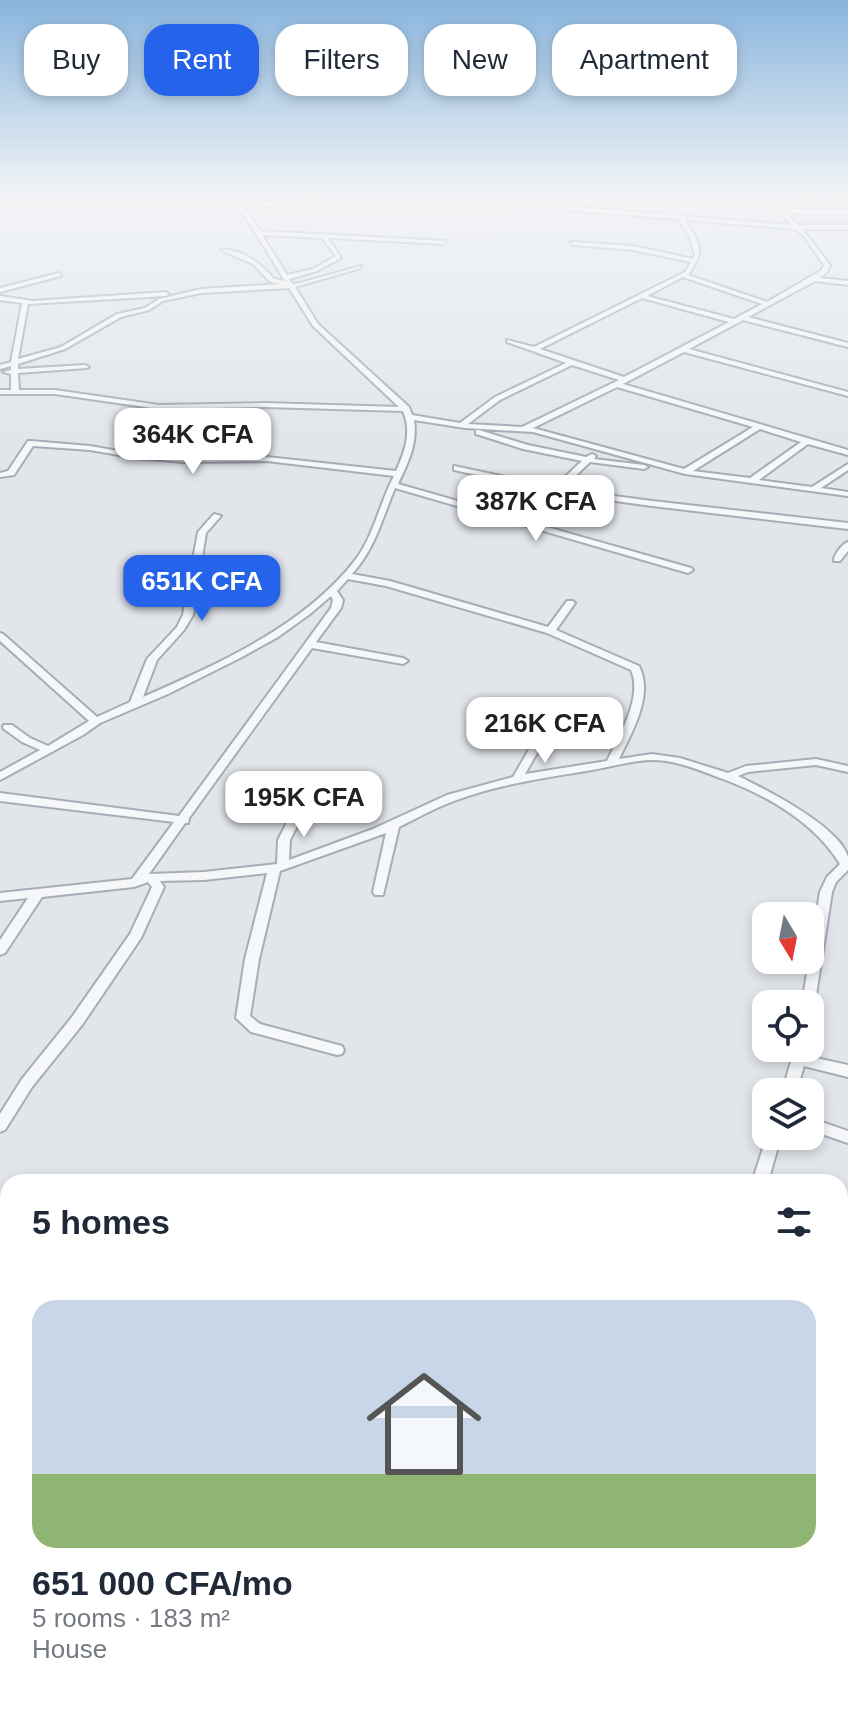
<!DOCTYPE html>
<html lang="en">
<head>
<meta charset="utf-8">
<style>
	:root { --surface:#fff; --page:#f2f2f3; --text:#1f2937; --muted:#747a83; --accent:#2563eb }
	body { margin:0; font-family:Arial,sans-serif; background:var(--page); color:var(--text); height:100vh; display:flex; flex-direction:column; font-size:30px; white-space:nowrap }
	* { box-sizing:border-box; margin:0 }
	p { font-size:26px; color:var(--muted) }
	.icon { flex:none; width:44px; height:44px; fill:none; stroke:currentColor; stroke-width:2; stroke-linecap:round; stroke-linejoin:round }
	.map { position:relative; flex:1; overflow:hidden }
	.details { position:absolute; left:0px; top:1174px; width:848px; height:538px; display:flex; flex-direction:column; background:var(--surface); border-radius:24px 24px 0 0; box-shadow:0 4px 12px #0003 }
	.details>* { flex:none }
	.guide { position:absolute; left:24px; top:24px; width:800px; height:72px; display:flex; gap:16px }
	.needle { width:52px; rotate:170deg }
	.buttons { position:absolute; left:752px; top:902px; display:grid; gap:16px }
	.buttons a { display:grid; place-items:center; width:72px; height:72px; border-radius:16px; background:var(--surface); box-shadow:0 4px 12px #0003; font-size:40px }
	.price { position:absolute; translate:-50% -68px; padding:0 18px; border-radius:16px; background:#fff; color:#222; font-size:26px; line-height:52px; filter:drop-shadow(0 2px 4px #0008) }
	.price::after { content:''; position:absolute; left:50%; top:48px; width:24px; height:18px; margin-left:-12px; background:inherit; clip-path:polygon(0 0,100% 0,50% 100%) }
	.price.active { background:var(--accent); color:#fff }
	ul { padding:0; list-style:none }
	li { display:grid; align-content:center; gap:16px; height:424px; padding:0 32px }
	li span { display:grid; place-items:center; height:248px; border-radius:24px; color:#555 }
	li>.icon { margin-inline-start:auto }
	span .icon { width:144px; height:144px; fill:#fffc; stroke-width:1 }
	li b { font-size:34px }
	h2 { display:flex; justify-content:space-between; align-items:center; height:96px; padding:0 32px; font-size:34px }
	.pill { padding:0 28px; border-radius:24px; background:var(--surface); box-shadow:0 4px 12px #0003; font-size:28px; line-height:72px }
	.pill.active { background:var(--accent); color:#fff }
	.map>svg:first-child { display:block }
</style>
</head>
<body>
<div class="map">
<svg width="848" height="1711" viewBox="0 0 848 1711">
	<rect width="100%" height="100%" fill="#e2e6eb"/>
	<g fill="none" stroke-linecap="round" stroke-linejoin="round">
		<defs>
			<g id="street">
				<path d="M233 197H238L241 201 296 203 302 202 304 197H308L307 204 296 207 243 205 260 231 446 241 444 244 328 238 341 258 317 271 289 279 293 284 300 283 361 266V268L295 287 318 324 409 407 412 415 460 423 495 397 566 363 507 342V340L534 347 685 272 691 262 633 250 573 245 571 242 633 246 693 259 695 255 689 236 678 219 563 210 540 197H546L564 206 674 215 654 197H660L681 216 792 225 770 205V203L848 197V201L777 205 781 209 848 210V214L785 213 799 225H848V229H802L830 265 827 272 820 278 848 281V285L815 281 748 317 848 343V347L743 320 689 349 848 392V396L684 352 623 384 848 450V455L808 444 759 480 812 487 848 464V470L821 488 848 492V496L685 474 533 432 465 428 414 420C418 444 407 465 398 484L514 517 549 491 454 470V466L554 487 582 461 523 449 476 434V430H479L528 445 586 457 592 454 596 456 594 459 644 465 648 467 644 469 590 462 562 489 652 501 848 523V529L652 506 557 493 522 520 691 568 693 570 688 573 395 488C382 519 375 549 352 574L390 581 548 627 567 601H573L575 603 556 630 639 666C654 695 632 732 619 759L652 754 680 758 728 773 746 766 816 759 848 766V772L816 765 748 772 738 776C765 789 840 827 848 857 848 862 848 866 848 870L836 882 832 892 814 1008 810 1009V1004H802L820 892 827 877 840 864C814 822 768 796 723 779 701 771 677 760 652 760 633 760 611 767 592 770 546 778 498 784 454 801 435 808 417 818 399 827L383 895H375L373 892 386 833 280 871 259 959 250 1016 260 1024 342 1046 344 1050 342 1054 337 1055 251 1032 236 1018 245 959 267 873 204 880 160 881 164 887 141 938 82 1025 32 1087 5 1130 0 1132V1114L22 1079 72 1017 130 934 152 887 148 882 134 887 42 897 5 953 0 955V940L28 898 0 901V893L132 879 174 822 0 801V793L179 816 331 608 333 600 331 596 310 614 278 637 242 657 168 694 100 723 83 735 0 780V772L40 750 22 742 4 729 3 727 4 725H12L30 738 48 746 89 721 0 641V633L3 634 97 717 130 702 147 659 177 627 183 615 198 532 214 514 221 516 206 533 193 615 184 630 157 660 143 697C218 664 305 626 356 559 374 535 380 502 394 476L267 461 184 462 136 458 90 450 33 446 14 475 0 477V473L8 471 28 441H31L90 446 136 454 184 458 267 457 396 471C405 451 412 432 403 411L265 407 159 409 55 394H0V390H11V374L3 372 11 370V366L0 369V365L11 362 22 303 0 300V296L33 301 166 292 169 294 166 296 28 304 18 359 61 347 117 314 145 308 159 299 201 289 281 284 270 282 253 264 221 250C240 248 262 264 274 279L285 281ZM684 220 796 229 804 236 824 265 822 270 767 302 688 275C705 252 702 243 684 220ZM262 235 322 238 336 256 313 269 287 275ZM683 277 762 304 734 319 647 296ZM289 288 313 326 399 407 265 403 159 405 55 390H19L18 373 87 368 89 367 85 365 18 369V364L65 349 121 317 149 310 163 301 201 293ZM642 298 729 322 624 377 540 349ZM572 365 619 380 522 427 468 424 500 400ZM617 387 753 427 684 469 533 428ZM760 429 801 442 750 478 693 471ZM348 579 386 586 547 633 631 670C643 698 619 735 607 761L525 774 548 734 543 731 538 734 513 777 447 795 373 829 289 860 290 840 307 807 301 803 295 807 278 840 277 864 204 872 149 874 185 823H188L189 818 312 648 403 664 408 661 403 658 316 642 341 608 343 600 337 591Z"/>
				<polygon points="59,273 61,276 0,292 0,288"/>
				<path d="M848 542V551L840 561H834C833 556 842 544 848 542Z"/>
				<polygon points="795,1048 809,1048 807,1056 848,1065 848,1077 804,1066 796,1092 782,1092"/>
				<polygon points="810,1118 848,1131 848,1143 810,1130"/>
				<polygon points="767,1136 781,1136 768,1182 752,1182"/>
				<polygon points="840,1282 848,1285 848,1299 840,1296"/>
				<polygon points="0,1301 8,1304 8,1320 0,1317"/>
				<polygon points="848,1338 848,1399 846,1403 840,1405 840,1345 842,1340"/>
				<polygon points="807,1704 833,1704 836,1711 810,1711"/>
			</g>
		</defs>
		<use href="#street" stroke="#a7adb6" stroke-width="4"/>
		<use href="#street" fill="#f5f7f9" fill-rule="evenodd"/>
	</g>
	<linearGradient id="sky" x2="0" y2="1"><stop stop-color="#89b4dd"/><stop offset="0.45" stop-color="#f2f4f6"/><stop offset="1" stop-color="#f2f4f6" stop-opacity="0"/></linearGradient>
	<rect width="848" height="436" fill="url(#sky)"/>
</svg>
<div class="buttons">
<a><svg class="needle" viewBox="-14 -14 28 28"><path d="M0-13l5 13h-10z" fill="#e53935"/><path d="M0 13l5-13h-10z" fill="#747a83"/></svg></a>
<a><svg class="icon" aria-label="locate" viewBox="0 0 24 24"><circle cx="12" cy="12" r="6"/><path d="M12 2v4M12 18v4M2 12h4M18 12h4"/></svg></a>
<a><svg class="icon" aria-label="layers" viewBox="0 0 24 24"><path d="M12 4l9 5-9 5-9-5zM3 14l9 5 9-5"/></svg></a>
</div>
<b class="price" style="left:193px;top:476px">364K CFA</b>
<b class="price" style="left:536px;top:543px">387K CFA</b>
<b class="price active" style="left:202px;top:623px">651K CFA</b>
<b class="price" style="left:545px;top:765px">216K CFA</b>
<b class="price" style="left:304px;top:839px">195K CFA</b>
<div class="guide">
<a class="pill">Buy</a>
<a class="pill active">Rent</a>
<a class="pill">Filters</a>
<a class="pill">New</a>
<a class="pill">Apartment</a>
</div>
<section class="details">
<h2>5 homes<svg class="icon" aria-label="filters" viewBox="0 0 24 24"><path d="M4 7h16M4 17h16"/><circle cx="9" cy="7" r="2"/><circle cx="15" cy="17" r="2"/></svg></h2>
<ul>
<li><span style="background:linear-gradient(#c9d6e8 70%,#8fb573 0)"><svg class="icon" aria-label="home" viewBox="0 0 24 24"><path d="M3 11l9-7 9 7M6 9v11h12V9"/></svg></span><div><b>651 000 CFA/mo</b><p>5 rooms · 183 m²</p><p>House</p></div></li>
</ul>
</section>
</div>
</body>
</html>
